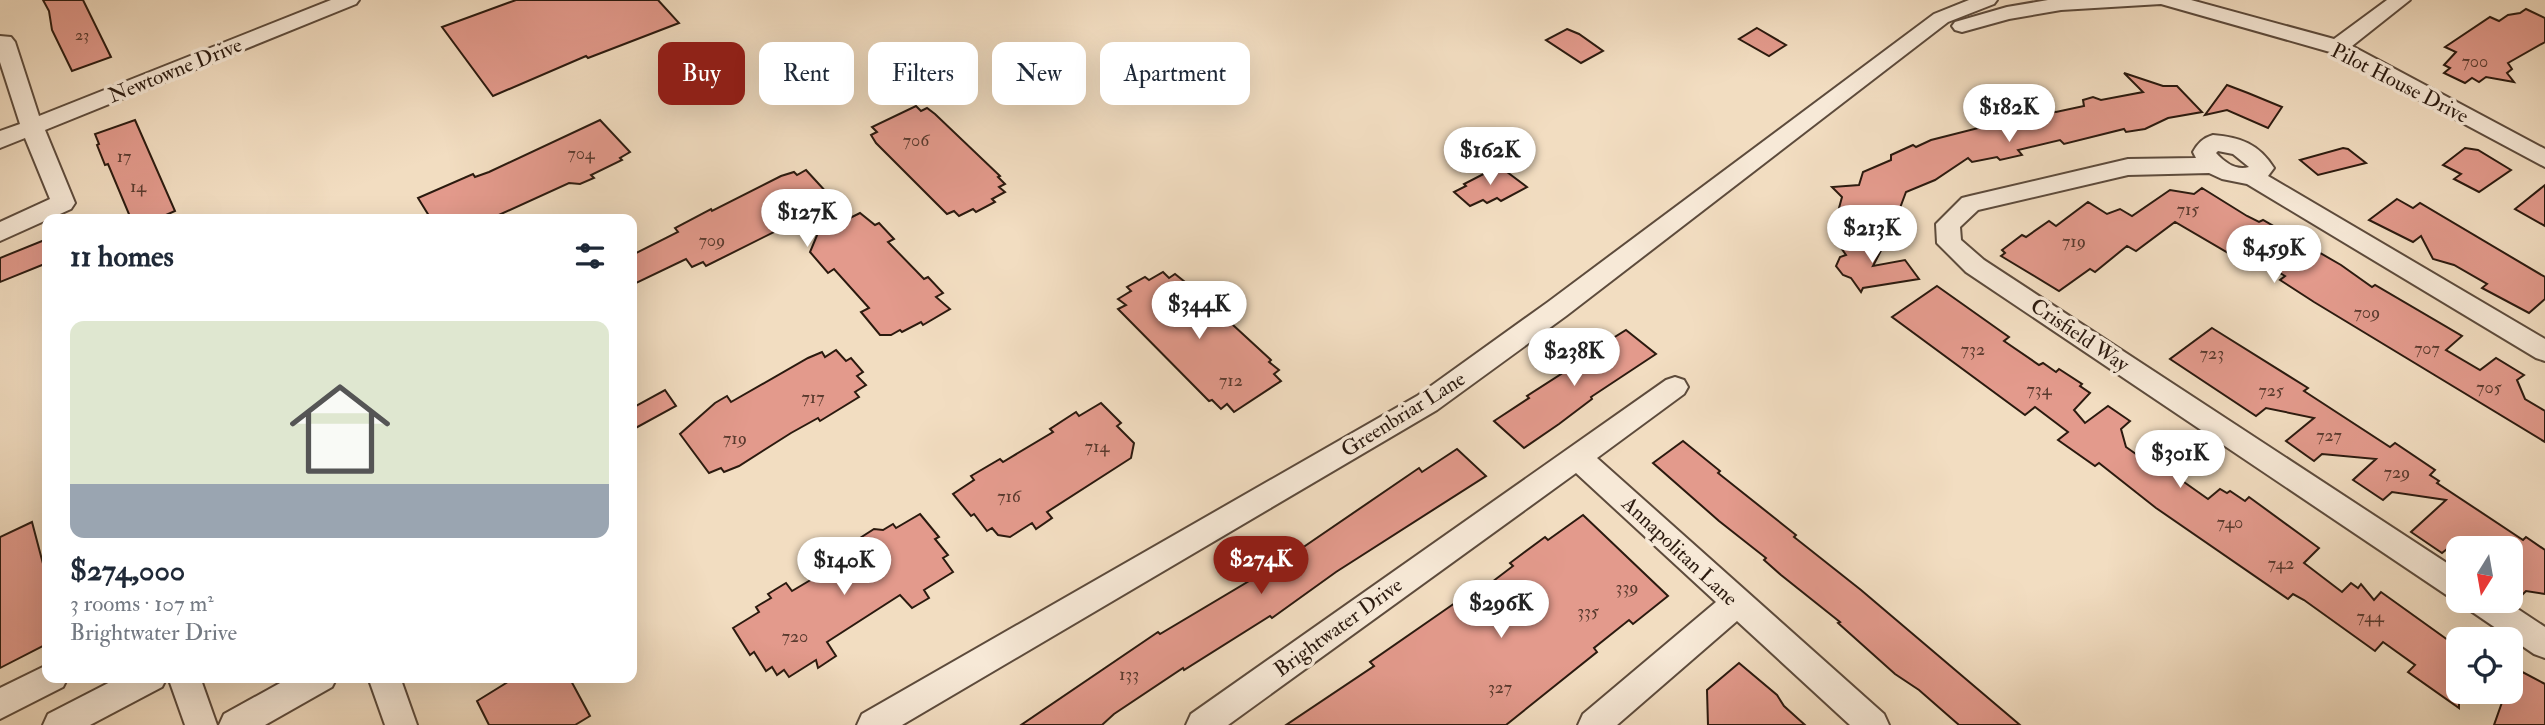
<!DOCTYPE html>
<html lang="en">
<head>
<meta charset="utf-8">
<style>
	:root { --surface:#fff; --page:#f6f6f7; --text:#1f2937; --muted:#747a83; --accent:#8f2418 }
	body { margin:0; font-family:"IM FELL Double Pica",serif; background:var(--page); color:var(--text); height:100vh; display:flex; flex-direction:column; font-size:26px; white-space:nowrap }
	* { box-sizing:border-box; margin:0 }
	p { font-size:23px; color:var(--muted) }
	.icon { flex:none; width:38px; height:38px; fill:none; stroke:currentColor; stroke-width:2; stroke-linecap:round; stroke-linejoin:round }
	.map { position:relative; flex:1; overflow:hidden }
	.drawer { position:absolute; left:42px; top:214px; width:595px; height:469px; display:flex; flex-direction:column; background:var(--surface); border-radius:14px; box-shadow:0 7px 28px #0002 }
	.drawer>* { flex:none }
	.banner { position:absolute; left:658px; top:42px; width:665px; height:63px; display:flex; gap:14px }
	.needle { width:46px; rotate:191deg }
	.buttons { position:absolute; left:2446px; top:536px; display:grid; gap:14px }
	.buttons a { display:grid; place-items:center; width:77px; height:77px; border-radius:14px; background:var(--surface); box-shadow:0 7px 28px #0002; font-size:35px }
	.price { position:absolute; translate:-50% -60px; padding:0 16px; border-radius:24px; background:#fff; color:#222; font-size:23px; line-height:46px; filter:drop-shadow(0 2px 4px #0008) }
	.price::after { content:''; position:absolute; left:50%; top:42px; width:21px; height:16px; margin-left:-10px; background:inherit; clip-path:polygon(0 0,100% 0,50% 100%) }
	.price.selected { background:var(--accent); color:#fff }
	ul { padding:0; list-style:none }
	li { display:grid; align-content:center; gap:14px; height:371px; padding:0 28px }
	li span { display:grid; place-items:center; height:217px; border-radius:14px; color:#555 }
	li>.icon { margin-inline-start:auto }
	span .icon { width:126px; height:126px; fill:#fffc; stroke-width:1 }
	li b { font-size:30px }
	h2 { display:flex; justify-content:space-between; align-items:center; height:84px; padding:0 28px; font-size:30px }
	.chip { padding:0 24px; border-radius:14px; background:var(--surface); box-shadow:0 7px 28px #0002; font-size:24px; line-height:63px }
	.chip.selected { background:var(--accent); color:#fff }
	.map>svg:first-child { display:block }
</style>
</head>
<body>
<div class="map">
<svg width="2545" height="725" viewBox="0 0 2545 725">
	<rect width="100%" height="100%" fill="#f2ddc1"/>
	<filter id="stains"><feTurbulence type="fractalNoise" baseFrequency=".00286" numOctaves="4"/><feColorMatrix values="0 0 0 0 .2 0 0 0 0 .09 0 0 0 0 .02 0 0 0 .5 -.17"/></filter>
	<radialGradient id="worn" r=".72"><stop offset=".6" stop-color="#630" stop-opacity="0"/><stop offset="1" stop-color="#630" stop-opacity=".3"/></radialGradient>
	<g fill="#e39a8c" stroke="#2b1a0f" stroke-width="2">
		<polygon points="43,0 83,0 111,57 72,71 52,30 49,11"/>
		<polygon points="516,0 658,0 679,23 588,58 586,56 493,96 442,27"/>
		<polygon points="2526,9 2545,18 2545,42 2508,63 2512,69 2507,73 2514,82 2486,77 2479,82 2472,78 2465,83 2444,73 2450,68 2444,65 2456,52 2445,47 2490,17 2499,21 2508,15 2520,13"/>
		<polygon points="1757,28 1786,45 1769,56 1739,39"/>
		<polygon points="1567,29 1579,34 1603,51 1581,63 1546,40"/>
		<polygon points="2124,73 2163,86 2177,86 2202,112 2168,118 2145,129 2126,132 2124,129 2064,144 2060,140 2018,150 2022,155 2000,160 1997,157 1972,162 1968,158 1935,180 1906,192 1894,224 1839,208 1842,197 1832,187 1859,185 1863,172 1891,160 1891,155 1913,145 1916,147 1931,140 2018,118 2020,111 2029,108 2056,112 2084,106 2083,100 2093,97 2101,100 2143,92"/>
		<polygon points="2227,85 2248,93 2282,107 2268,128 2227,110 2205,115"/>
		<polygon points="916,106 921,111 927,108 935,114 1000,176 998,177 1005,184 999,187 1005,192 992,199 995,202 976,212 973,209 959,216 954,211 947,214 876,143 871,135 877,132 872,127"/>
		<polygon points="135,120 175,211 157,219 131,219 108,164 105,165 97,145 99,144 95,134"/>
		<polygon points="600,120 630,152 620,158 622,160 591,175 594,178 580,184 569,183 490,219 431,219 418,198 473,174 475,177 489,172"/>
		<polygon points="2343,148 2348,149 2366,163 2318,175 2300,160"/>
		<polygon points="2465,148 2478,150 2511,170 2479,192 2454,179 2461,174 2443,165"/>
		<polygon points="1499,166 1527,187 1501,201 1497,198 1487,203 1483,200 1470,206 1454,192 1466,186 1464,184"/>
		<polygon points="806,170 850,218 860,213 875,225 879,223 894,239 888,242 924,279 928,277 943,293 936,297 950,309 923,325 921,322 902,332 900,330 891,335 880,335 861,312 869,308 834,269 828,273 810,252 828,209 793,227 790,224 706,266 703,262 692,267 686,259 632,285 632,255 678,232 675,228 711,209 712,211 781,176 794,172 797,175"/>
		<polygon points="2545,185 2545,226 2515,209"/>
		<polygon points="2202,188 2247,216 2259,222 2263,220 2341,265 2372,287 2375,285 2462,336 2446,350 2480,370 2496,358 2524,375 2517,380 2525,399 2545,411 2545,442 2314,302 2280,280 2285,276 2243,251 2235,257 2175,222 2136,251 2127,246 2095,272 2090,269 2059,291 2001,256 2005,253 2002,250 2022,235 2026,237 2049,221 2056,226 2088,202 2107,214 2120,209 2132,216 2170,190 2194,194"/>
		<polygon points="2397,199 2413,208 2420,203 2545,277 2545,299 2529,313 2482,288 2487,284 2454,265 2433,259 2421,236 2413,242 2369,220"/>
		<polygon points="1888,237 1873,266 1905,260 1919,279 1863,288 1861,292 1851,278 1843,275 1836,266 1840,257 1846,255 1839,245"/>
		<polygon points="47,239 47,263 0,282 0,258"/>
		<polygon points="1163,272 1169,278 1175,274 1195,290 1271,360 1269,362 1279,370 1274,374 1281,381 1234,412 1227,404 1221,409 1212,400 1209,401 1118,309 1126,305 1118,299 1131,291 1127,287 1145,277 1149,280"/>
		<polygon points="1937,286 2009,337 2004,341 2039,365 2043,363 2056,372 2059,369 2082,384 2080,386 2090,393 2074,410 2085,423 2108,406 2130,421 2121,429 2126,447 2143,459 2163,442 2190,461 2174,475 2208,499 2220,489 2227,493 2230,491 2245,501 2249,497 2319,548 2304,563 2342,592 2351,583 2358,588 2361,584 2374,600 2381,592 2459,648 2459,708 2408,672 2415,665 2383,642 2375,651 2304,600 2293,594 2288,599 2156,508 2099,463 2095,466 2058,440 2068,432 2035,407 2025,415 1892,317"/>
		<polygon points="2212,328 2308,388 2304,391 2390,447 2395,443 2435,470 2430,475 2439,481 2437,483 2523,540 2526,537 2545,550 2545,594 2526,591 2514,603 2511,602 2511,548 2452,545 2442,553 2411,532 2446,500 2392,492 2383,500 2353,480 2376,459 2322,454 2314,461 2286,441 2314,418 2266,408 2256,416 2170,359"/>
		<polygon points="1626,330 1656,354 1591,397 1592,399 1559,424 1524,448 1494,421 1529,398 1527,396 1561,374 1559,372"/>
		<polygon points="836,350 846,361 851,358 863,372 857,376 866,385 855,392 859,397 820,421 818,418 791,433 739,466 724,472 721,468 709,473 680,434 715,403 727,396 731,402 808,358 822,352 825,357"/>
		<polygon points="665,390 676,406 632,430 632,408"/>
		<polygon points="1101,403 1121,423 1117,426 1134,443 1131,458 1047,512 1052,518 1036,529 1032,523 1010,537 998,535 992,528 987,531 974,514 971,516 953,494 974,480 971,476 1000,459 1003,462 1053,432 1050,429 1076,412 1079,416"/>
		<polygon points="1683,441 1720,471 1718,473 1796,535 1794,537 1861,590 2020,725 1959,725 1919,690 1895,674 1838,623 1840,622 1781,575 1764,560 1766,558 1719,521 1653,463"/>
		<polygon points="1457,449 1486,476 1336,572 1272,618 1270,616 1184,670 1183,668 1114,714 1102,725 1021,725 1158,632 1160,634 1286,559 1419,468 1422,472"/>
		<polygon points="920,514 939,537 935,539 948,555 943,558 953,572 924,590 929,598 912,608 900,595 827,642 836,656 818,668 816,660 789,677 784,670 777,675 772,667 766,671 754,652 750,655 733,628 759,612 756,607 771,598 768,594 786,583 792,591 866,547 860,538 874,529 883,530 893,524 896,528"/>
		<polygon points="1583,515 1668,596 1633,624 1629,620 1594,648 1597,652 1506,725 1286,725 1374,666 1370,662 1465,596 1492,582 1513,566 1510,563 1545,537 1548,540"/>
		<polygon points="32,522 47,579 47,644 0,668 0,537"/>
		<polygon points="1739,663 1777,695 1784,706 1805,725 1708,725 1707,690"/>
		<polygon points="2511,666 2545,684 2545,725 2494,725 2506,691 2511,691"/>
		<polygon points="516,677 569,677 590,716 575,725 489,725 477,701"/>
	</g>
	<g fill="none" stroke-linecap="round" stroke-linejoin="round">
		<defs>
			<g id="street">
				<polygon points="331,0 359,0 356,4 45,130 75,203 71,209 0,241 0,222 50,199 25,138 0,148 0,131 20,124 0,62 0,36 11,37 15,42 39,116"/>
				<polygon points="1969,0 1997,0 1994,4 1948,22 1566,316 1437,410 902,725 857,725 862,714 1417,396 1548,302 1934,14"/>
				<polygon points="2048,0 2191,0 2334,39 2387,0 2410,0 2352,46 2545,149 2545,167 2330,52 2161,4 2061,10 2009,19 1962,32 1955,30 1952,26 1955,22 2007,7"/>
				<path d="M2213 135C2240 137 2259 144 2274 168L2268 176 2545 339V361L2536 358 2247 184 2222 179 2209 173 2128 175 1978 210 1960 227 1961 240 1984 260 2459 571V600L2448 596 1966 272 1937 243 1936 224 1962 198 1970 196 2128 159 2196 158 2193 152C2198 143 2203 138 2213 135ZM2218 151 2233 154 2249 167C2237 171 2225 163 2216 153Z"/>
				<polygon points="1675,377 1684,380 1688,387 1684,394 1597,458 1884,714 1889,725 1850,725 1737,621 1617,725 1578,725 1583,714 1716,602 1576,473 1228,725 1186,725 1191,714 1666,380"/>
				<polygon points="2464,600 2504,600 2545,627 2545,658 2534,654 2468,609"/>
				<polygon points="47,665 47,677 68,677 63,687 0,719 0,688"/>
				<polygon points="120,677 167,677 162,687 90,725 43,725 48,714"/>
				<polygon points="168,677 200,677 217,725 185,725"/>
				<polygon points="291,677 337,677 332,687 265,725 219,725 224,714"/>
				<polygon points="368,677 400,677 417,725 385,725"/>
			</g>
		</defs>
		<use href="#street" stroke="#5d4b3c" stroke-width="4"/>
		<use href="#street" fill="#f7e9d7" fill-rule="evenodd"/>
	</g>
	<g text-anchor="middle" stroke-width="7" stroke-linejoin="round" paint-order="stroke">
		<g font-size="16" fill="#593a2e">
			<text x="82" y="40">23</text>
		</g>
		<g font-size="18" fill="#593a2e">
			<text x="2475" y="67">700</text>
			<text x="916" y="146">706</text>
			<text x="581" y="159">704</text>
			<text x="124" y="162">17</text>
			<text x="138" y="192">14</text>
			<text x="2188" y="215">715</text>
			<text x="712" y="246">709</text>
			<text x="2074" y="247">719</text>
			<text x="2367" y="318">709</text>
			<text x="2427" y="354">707</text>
			<text x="1973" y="355">732</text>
			<text x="2212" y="359">723</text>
			<text x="1231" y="386">712</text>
			<text x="2489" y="393">705</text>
			<text x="2039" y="395">734</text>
			<text x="2271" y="396">725</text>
			<text x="813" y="403">717</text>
			<text x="2329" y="441">727</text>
			<text x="735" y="444">719</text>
			<text x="1097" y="452">714</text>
			<text x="2397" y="478">729</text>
			<text x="1009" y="502">716</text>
			<text x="2230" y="528">740</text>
			<text x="2281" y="569">742</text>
			<text x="1627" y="593">339</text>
			<text x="1588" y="617">335</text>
			<text x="2370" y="622">744</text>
			<text x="795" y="642">720</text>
			<text x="1129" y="680">133</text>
			<text x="1500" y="693">327</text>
		</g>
		<g font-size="21" fill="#2b1a0f" stroke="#f7e9d7">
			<text transform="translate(175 70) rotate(-22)" y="7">Newtowne Drive</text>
			<text transform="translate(2400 83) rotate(27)" y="7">Pilot House Drive</text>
			<text transform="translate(2080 335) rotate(34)" y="7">Crisfield Way</text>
			<text transform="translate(1403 414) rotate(-32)" y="7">Greenbriar Lane</text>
			<text transform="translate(1680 551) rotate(43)" y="7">Annapolitan Lane</text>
			<text transform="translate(1338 627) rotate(-36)" y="7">Brightwater Drive</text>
		</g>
	</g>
	<rect width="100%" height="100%" filter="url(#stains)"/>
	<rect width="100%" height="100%" fill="url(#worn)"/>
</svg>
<div class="buttons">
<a><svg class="needle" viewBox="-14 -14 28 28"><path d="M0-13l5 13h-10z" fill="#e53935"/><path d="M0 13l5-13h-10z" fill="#747a83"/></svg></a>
<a><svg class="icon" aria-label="locate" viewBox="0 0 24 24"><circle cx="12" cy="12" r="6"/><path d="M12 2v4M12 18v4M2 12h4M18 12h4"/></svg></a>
</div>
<b class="price" style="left:2009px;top:144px">$182K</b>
<b class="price" style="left:1490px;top:187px">$162K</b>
<b class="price" style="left:807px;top:249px">$127K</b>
<b class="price" style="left:1872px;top:265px">$213K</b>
<b class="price" style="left:2274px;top:285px">$459K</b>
<b class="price" style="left:1199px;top:341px">$344K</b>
<b class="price" style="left:1574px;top:388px">$238K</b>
<b class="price" style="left:2180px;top:490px">$301K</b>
<b class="price selected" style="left:1261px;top:596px">$274K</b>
<b class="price" style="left:844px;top:597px">$140K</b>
<b class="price" style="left:1501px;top:640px">$296K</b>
<div class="banner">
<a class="chip selected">Buy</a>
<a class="chip">Rent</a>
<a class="chip">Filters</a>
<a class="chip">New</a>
<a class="chip">Apartment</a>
</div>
<section class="drawer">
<h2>11 homes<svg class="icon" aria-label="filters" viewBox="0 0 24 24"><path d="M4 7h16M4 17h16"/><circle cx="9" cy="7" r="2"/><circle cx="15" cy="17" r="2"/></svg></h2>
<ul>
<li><span style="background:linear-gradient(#dfe7d0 75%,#9aa5b1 0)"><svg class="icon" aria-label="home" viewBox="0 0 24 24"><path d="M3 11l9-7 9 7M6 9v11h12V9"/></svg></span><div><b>$274,000</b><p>3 rooms · 107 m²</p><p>Brightwater Drive</p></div></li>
</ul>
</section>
</div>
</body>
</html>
